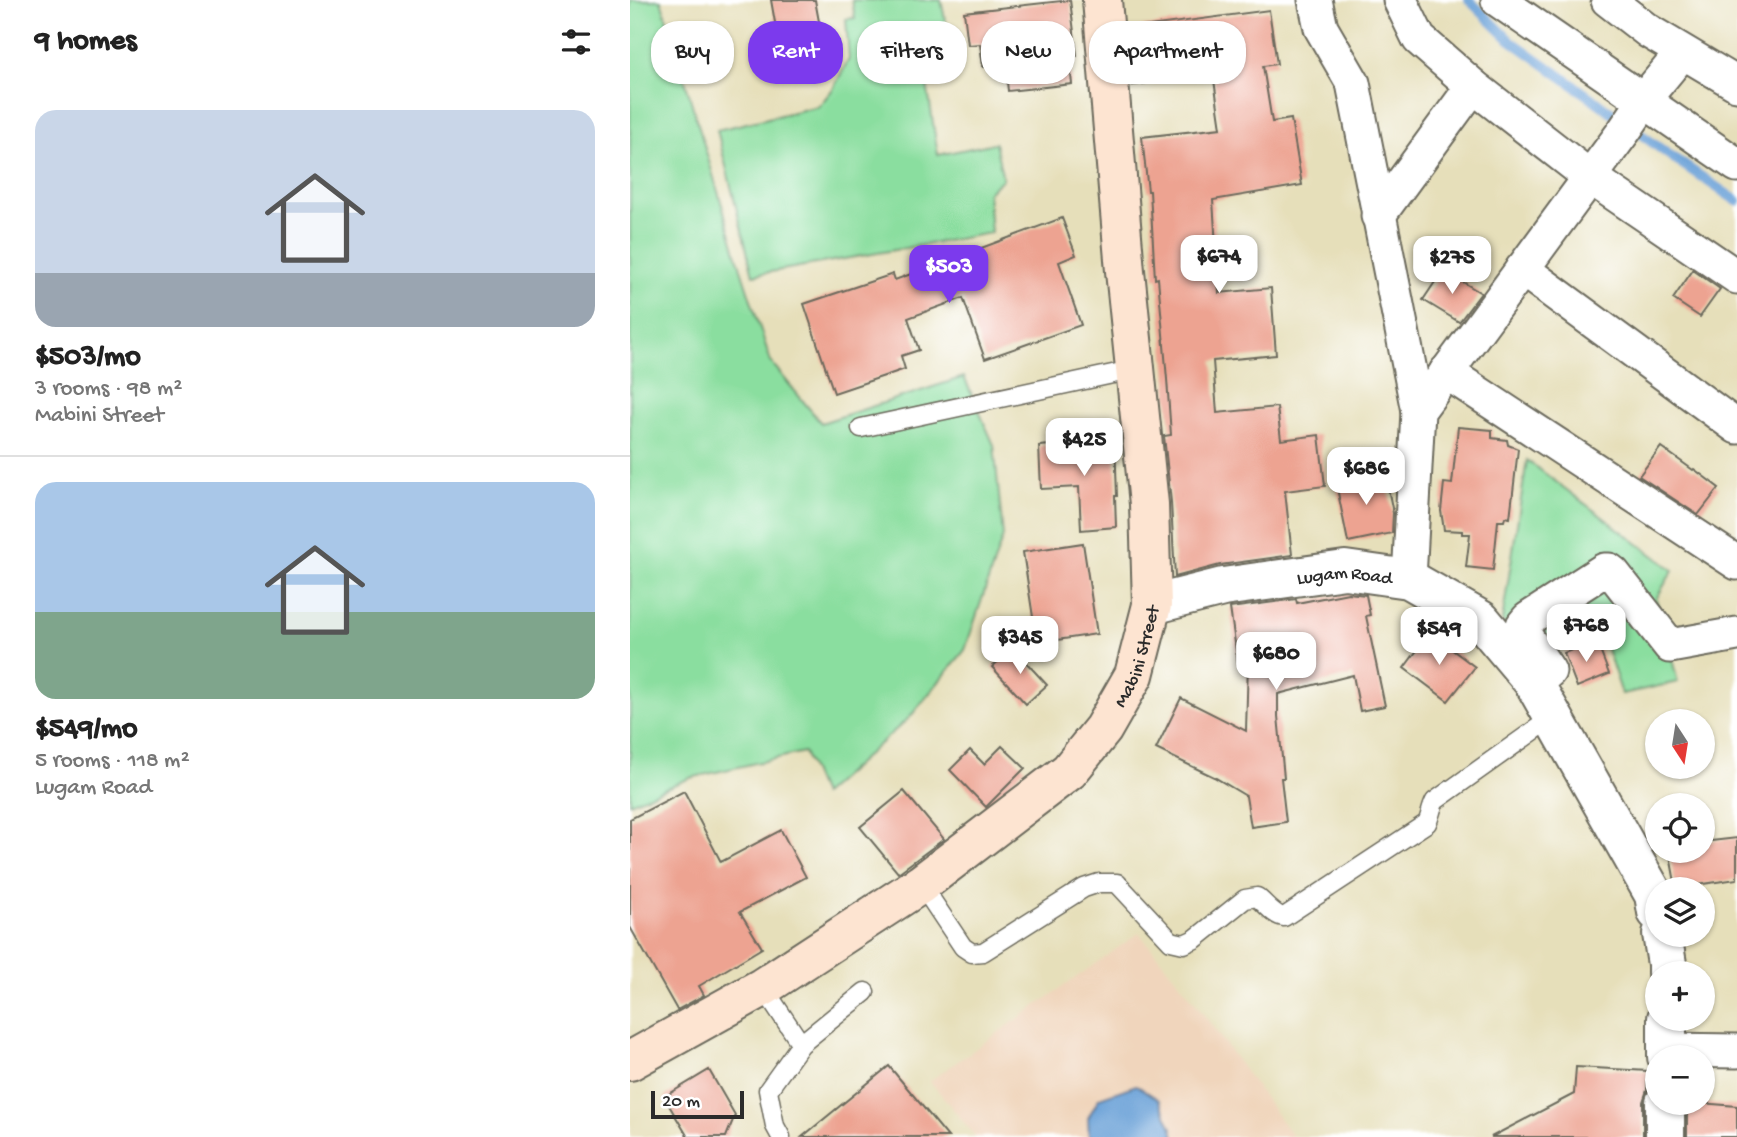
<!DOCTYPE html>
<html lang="en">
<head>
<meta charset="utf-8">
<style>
	:root { --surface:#fff; --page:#f2f2f2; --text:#222; --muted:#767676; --line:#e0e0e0; --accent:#7c3aed }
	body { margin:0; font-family:"Gochi Hand",sans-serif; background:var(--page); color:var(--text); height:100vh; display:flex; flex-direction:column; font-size:26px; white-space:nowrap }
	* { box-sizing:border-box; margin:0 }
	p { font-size:23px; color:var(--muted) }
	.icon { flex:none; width:38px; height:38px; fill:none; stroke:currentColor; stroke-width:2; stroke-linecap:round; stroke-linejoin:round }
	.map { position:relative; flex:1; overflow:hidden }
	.sheet { display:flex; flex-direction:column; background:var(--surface); width:630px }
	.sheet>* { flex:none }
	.guide { position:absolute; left:21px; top:21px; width:665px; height:63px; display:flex; gap:14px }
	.needle { width:46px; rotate:168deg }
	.controls { position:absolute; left:1015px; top:709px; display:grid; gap:14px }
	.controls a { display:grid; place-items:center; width:70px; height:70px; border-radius:50%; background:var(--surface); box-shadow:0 2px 5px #0004; font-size:35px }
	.scale { position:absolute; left:21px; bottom:18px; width:93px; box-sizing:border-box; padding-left:7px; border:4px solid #2b2b2b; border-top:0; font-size:19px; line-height:24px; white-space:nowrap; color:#2b2b2b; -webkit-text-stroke:5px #fff; paint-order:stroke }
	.price { position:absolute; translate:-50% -60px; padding:0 16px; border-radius:14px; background:#fff; color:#222; font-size:23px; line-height:46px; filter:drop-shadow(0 2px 4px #0008) }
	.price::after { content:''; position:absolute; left:50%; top:42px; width:21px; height:16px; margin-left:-10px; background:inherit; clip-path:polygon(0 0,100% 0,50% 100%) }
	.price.selected { background:var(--accent); color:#fff }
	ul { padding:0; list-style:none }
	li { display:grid; align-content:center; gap:14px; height:371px; padding:0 35px }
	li+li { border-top:2px solid var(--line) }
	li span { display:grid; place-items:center; height:217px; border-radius:21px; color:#555 }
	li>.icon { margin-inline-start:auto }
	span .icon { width:126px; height:126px; fill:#fffc; stroke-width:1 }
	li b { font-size:30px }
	h2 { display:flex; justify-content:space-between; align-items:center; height:84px; padding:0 35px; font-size:30px }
	.pill { padding:0 24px; border-radius:28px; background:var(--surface); box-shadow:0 2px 5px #0004; font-size:24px; line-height:63px }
	.pill.selected { background:var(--accent); color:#fff }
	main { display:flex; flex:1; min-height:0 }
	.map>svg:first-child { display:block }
</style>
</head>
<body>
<main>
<section class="sheet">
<h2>9 homes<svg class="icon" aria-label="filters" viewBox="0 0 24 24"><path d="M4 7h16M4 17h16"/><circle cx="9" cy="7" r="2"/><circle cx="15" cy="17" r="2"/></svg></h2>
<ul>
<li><span style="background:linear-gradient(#c9d6e8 75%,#9aa5b1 0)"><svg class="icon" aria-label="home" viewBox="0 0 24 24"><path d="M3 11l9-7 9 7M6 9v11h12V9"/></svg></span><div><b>$503/mo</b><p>3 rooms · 98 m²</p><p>Mabini Street</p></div></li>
<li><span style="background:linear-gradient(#a9c7e8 60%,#7fa58c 0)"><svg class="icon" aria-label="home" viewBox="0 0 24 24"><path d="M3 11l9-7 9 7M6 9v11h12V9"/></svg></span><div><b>$549/mo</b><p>5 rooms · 118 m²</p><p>Lugam Road</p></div></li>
</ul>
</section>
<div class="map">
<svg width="1107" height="1137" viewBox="0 0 1107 1137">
	<rect width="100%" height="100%" fill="#fff"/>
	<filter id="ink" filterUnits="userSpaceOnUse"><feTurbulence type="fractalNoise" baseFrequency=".0143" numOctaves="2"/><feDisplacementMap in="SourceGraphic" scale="14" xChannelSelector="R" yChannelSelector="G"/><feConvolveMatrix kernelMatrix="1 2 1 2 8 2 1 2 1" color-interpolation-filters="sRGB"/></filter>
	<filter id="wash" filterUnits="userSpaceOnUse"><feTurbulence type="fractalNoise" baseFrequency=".00686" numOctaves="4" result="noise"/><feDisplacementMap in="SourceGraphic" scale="28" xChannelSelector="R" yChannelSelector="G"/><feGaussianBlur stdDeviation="1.57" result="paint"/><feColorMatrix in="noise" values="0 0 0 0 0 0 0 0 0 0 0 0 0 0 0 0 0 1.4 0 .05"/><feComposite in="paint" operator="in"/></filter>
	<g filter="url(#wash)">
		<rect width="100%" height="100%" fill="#e6dfba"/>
		<polygon fill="#f0d5bc" points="509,933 561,997 663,1137 346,1137 300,1081"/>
		<g fill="#8ade9f" stroke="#5a8465" stroke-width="2">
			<polygon points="0,0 31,0 111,269 141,362 191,423 334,377 364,445 373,536 335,650 280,717 192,795 174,752 60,778 0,803"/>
			<polygon points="222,0 311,0 326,73 296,78 308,155 365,143 373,179 358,192 361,233 123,275 87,130 189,106 203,89 219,59 216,19 225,18"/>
			<polygon points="897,460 1043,570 1026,599 1048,682 992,694 972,634 909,657 872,621"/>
		</g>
		<polygon fill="#69a0d7" stroke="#4a6681" stroke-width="2" points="506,1085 529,1100 542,1128 544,1137 459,1137 458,1118 469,1098"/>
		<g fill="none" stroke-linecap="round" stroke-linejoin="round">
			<polyline stroke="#69a0d7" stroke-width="10" points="839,0 880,40 974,107 1039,155 1107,201"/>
		</g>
		<g id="blocks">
			<g fill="#eda391">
				<polygon points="141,0 185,0 195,54 152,62"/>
				<polygon points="440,0 447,56 439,57 442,84 378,91 375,64 353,67 350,44 338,45 334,12"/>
				<polygon points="639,10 647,64 633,66 642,122 661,119 672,185 583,200 589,293 641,288 646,355 583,361 587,413 647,407 651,440 689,435 695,486 655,491 662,555 590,565 545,577 541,502 534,436 541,435 537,379 528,278 525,279 520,191 518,191 512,137 591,128 583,73 503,85 496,29"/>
				<polygon points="432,218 446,255 429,262 451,325 355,359 333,298 278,318 289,350 271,356 275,369 204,393 174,304 263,274 265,280"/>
				<polygon points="813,270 851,293 829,322 793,300"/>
				<polygon points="1063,270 1090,289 1070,317 1043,299"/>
				<polygon points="828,427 862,430 862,438 877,440 878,445 888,449 880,518 875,517 874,521 868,521 863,570 836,567 840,534 832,534 832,531 814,530 811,511 814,483 822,484"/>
				<polygon points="485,440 487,496 485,496 486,527 451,530 449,487 411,489 409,446"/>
				<polygon points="1031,447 1063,470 1064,469 1089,488 1068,515 1009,476"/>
				<polygon points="755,473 763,513 762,533 718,542 706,483"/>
				<polygon points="453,543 467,634 407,643 393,552"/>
				<polygon points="718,593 736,595 740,615 736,616 755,706 730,711 723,675 648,694 648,716 654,778 651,778 656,822 621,827 616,796 584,777 526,749 551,698 616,731 618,662 608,664 600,608 666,599 667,603"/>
				<polygon points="800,633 845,667 818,701 774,668"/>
				<polygon points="966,640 979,674 947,687 934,653"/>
				<polygon points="383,648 417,685 396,704 362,667"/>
				<polygon points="372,746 395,768 356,807 320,770 340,750 354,764"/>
				<polygon points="54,791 91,862 151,830 176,877 110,912 132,948 69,986 74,995 47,1010 0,927 0,819"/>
				<polygon points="274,791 314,839 268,873 230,827"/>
				<polygon points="1107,838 1107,879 1046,888 1039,850 1073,850 1073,842"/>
				<polygon points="259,1066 318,1137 172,1137"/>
				<polygon points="946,1067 1018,1071 1017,1090 1013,1102 1013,1137 861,1137 944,1094"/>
				<polygon points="79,1070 105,1115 96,1137 58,1137 34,1097"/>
				<polygon points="1057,1102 1107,1106 1107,1137 1057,1137"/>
			</g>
		</g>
	</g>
	<g filter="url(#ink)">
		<use href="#blocks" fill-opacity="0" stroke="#6c6a5d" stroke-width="2"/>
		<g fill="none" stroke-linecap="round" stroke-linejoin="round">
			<defs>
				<g id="service">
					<polyline points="231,428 506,369"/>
					<path d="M291 884 333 947 342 953 353 952 454 888 469 883H487L541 941 554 944 565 939 615 899 627 897C635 903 644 916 654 917L797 823C801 815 801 808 805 801L923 717"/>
					<polyline points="133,987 171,1044"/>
					<polyline points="151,1137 145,1126 138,1090 171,1044 235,992"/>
				</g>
				<g id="minor">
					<polyline points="685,0 691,28 723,83 788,411"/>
					<polyline points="770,0 789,39 843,86 960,177 1107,277"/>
					<polyline points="868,0 1107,165"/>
					<polyline points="978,0 1018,31 1107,84"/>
					<polyline points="748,216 843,86"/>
					<polyline points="892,269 1107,427"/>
					<polyline points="816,372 1107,563"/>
					<polyline points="779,579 788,411 994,131 1024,87 1052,53"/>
					<polyline points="904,683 919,671 892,631 893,625 898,619 974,570 979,570 983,573 1040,646 1107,634"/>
					<polyline points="1038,1050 1107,1051"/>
				</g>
				<g id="tertiary">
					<path id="s1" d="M522 605 593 587 715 570 779 579 851 620 904 683 1024 895 1027 912"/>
					<polyline points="1032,934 1037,964 1037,973"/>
					<polyline points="1037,1057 1037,1018"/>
					<polyline points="1035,1137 1035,1102"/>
				</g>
				<g id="secondary">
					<path id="s2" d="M0 1061 133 987 291 884 439 771 473 729 504 675 522 605 519 504 495 271 472 0"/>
				</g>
			</defs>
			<use href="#service" stroke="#6c6a5d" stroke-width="21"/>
			<use href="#minor" stroke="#6c6a5d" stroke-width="37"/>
			<use href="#tertiary" stroke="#6c6a5d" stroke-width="42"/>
			<use href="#secondary" stroke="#6c6a5d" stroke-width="42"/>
			<use href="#service" stroke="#fff" stroke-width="18"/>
			<use href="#minor" stroke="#fff" stroke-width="33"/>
			<use href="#tertiary" stroke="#fff" stroke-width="38"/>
			<use href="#secondary" stroke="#fde4d1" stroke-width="38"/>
		</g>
	</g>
	<g text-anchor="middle" stroke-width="7" stroke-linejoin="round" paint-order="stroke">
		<g font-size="19" fill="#2b2b2b" stroke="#fff">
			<text dy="7" stroke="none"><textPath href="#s1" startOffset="196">Lugam Road</textPath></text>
			<text dy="7" stroke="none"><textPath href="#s2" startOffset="662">Mabini Street</textPath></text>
		</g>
	</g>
</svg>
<div class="controls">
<a><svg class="needle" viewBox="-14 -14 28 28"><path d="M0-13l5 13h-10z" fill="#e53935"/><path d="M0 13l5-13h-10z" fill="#767676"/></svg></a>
<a><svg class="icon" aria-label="locate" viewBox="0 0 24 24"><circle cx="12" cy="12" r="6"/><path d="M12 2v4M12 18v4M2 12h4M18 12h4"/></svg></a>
<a><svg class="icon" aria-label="layers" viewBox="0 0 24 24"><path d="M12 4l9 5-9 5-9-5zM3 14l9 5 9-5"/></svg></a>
<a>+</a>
<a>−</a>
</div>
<div class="scale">20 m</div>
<b class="price" style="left:589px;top:295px">$674</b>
<b class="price" style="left:822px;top:296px">$275</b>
<b class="price selected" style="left:319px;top:305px">$503</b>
<b class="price" style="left:454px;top:478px">$425</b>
<b class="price" style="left:736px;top:507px">$686</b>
<b class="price" style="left:956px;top:664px">$768</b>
<b class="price" style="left:809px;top:667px">$549</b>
<b class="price" style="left:390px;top:676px">$345</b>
<b class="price" style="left:646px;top:692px">$680</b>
<div class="guide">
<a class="pill">Buy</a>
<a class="pill selected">Rent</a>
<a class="pill">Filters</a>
<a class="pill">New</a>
<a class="pill">Apartment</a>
</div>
</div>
</main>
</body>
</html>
